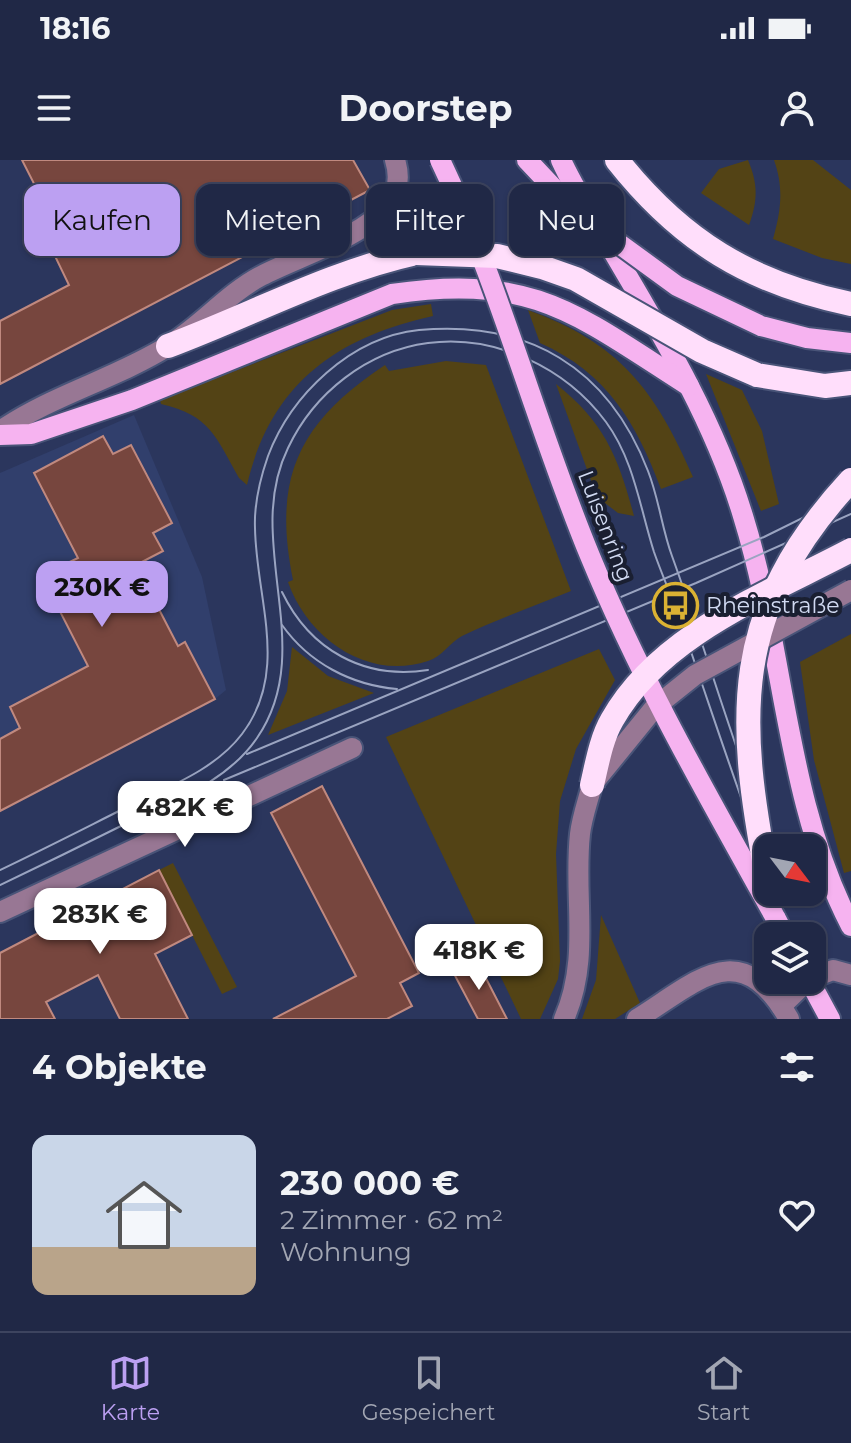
<!DOCTYPE html>
<html lang="de">
<head>
<meta charset="utf-8">
<style>
	:root { --surface:#202846; --page:#28304d; --text:#f1f3f6; --muted:#a2a6b3; --line:#3d445f; --accent:#bca0f2 }
	body { margin:0; font-family:Montserrat,sans-serif; background:var(--page); color:var(--text); height:100vh; display:flex; flex-direction:column; font-size:30px; white-space:nowrap }
	* { box-sizing:border-box; margin:0 }
	p { font-size:26px; color:var(--muted) }
	.icon { flex:none; width:44px; height:44px; fill:none; stroke:currentColor; stroke-width:2; stroke-linecap:round; stroke-linejoin:round }
	.map { position:relative; height:859px; overflow:hidden }
	.sheet { display:flex; flex-direction:column; background:var(--surface); flex:1 }
	.sheet>* { flex:none }
	.banner { position:absolute; left:24px; top:24px; width:804px; height:72px; display:flex; gap:16px }
	.needle { width:52px; rotate:122deg }
	.tools { position:absolute; left:754px; top:674px; display:grid; gap:16px }
	.tools a { display:grid; place-items:center; width:72px; height:72px; border-radius:16px; background:var(--surface); box-shadow:0 2px 6px #0004,0 0 0 2px var(--line); font-size:40px }
	.price { position:absolute; translate:-50% -68px; padding:0 18px; border-radius:16px; background:#fff; color:#222; font-size:26px; line-height:52px; filter:drop-shadow(0 2px 4px #0008) }
	.price::after { content:''; position:absolute; left:50%; top:48px; width:24px; height:18px; margin-left:-12px; background:inherit; clip-path:polygon(0 0,100% 0,50% 100%) }
	.price.on { background:var(--accent); color:#111 }
	ul { padding:0; list-style:none }
	li { display:flex; align-items:center; gap:24px; height:200px; padding:0 32px }
	li span { display:grid; place-items:center; flex:none; width:224px; height:160px; border-radius:16px; color:#555 }
	li>.icon { margin-inline-start:auto }
	span .icon { width:96px; height:96px; fill:#fffc; stroke-width:1 }
	li b { font-size:34px }
	h2 { display:flex; justify-content:space-between; align-items:center; height:96px; padding:0 32px; font-size:34px }
	.pill { padding:0 28px; border-radius:16px; background:var(--surface); box-shadow:0 2px 6px #0004,0 0 0 2px var(--line); font-size:28px; line-height:72px }
	.pill.on { background:var(--accent); color:#111 }
	.status { display:flex; justify-content:space-between; align-items:center; height:56px; padding:0 40px; background:var(--surface); direction:ltr }
	.status svg { height:22px; fill:currentColor }
	header { display:flex; justify-content:space-between; align-items:center; height:104px; padding:0 32px; background:var(--surface); font-size:36px; font-weight:700 }
	.dock { display:flex; justify-content:space-around; align-items:center; height:112px; border-top:2px solid var(--line); background:var(--surface); font-size:22px; color:var(--muted) }
	.dock a { display:grid; justify-items:center; gap:4px }
	.dock .on { color:var(--accent) }
	.map>svg:first-child { display:block }
</style>
</head>
<body>
<div class="status"><b>18:16</b><svg viewBox="0 0 49 12"><path d="M0 12V9h3v3zM5 12V6h3v6zM10 12V3h3v9zM15 12V0h3v12zM26 1h20v11H26zM47 4h2v5h-2z"/></svg></div>
<header><svg class="icon" aria-label="menu" viewBox="0 0 24 24"><path d="M4 6h16M4 12h16M4 18h16"/></svg>Doorstep<svg class="icon" aria-label="person" viewBox="0 0 24 24"><circle cx="12" cy="8" r="4"/><path d="M4 21q1-7 8-7t8 7"/></svg></header>
<div class="map">
<svg width="851" height="859" viewBox="0 0 851 859">
	<rect width="100%" height="100%" fill="#2b365d"/>
	<polygon fill="#313f6c" points="134,255 202,417 226,530 215,539 0,651 0,313"/>
	<g fill="#534315">
		<path d="M748 0C758 24 758 40 749 65L701 33 719 9Z"/>
		<path d="M774 0H813L851 30V104L822 98 773 79C781 51 784 28 774 0Z"/>
		<path d="M431 144 433 156C335 178 271 224 247 325L239 318C216 277 210 255 161 244L160 240 392 150Z"/>
		<path d="M528 150C619 183 655 229 693 317L661 329C636 262 607 213 540 183Z"/>
		<path d="M446 201 486 205 571 431C535 446 497 459 462 476 450 482 442 497 428 501 368 521 308 479 288 422L293 420C272 317 299 262 385 205L389 211Z"/>
		<polygon points="706,214 742,230 762,271 779,344 761,351"/>
		<path d="M556 224C605 263 618 297 634 356L618 353 597 337Z"/>
		<polygon points="851,474 851,711 844,713 814,600 800,502"/>
		<polygon points="292,487 328,516 374,533 268,575 287,531"/>
		<polygon points="599,489 615,520 576,589 560,641 556,694 560,801 558,819 540,859 521,859 386,577"/>
		<polygon points="173,703 237,827 222,834 159,710"/>
		<polygon points="601,755 640,843 615,859 582,859 596,820"/>
	</g>
	<g fill="#77463e" stroke="#c0897f" stroke-width="2">
		<polygon points="22,0 353,0 370,30 0,224 0,161 69,125 40,65 52,59"/>
		<polygon points="103,276 113,294 131,285 172,363 153,373 163,391 136,405 178,486 185,482 215,539 0,651 0,579 20,568 10,547 88,506 50,432 61,426 53,410 78,398 34,313"/>
		<polygon points="322,626 419,813 400,823 412,846 387,859 273,859 356,816 271,653"/>
		<polygon points="159,710 192,775 155,794 188,859 120,859 98,815 46,842 55,859 0,859 0,793"/>
		<polygon points="476,799 507,859 478,859 452,810"/>
	</g>
	<g fill="none" stroke-linecap="round" stroke-linejoin="round">
		<defs>
			<g id="minor">
				<path d="M0 271C52 235 115 219 168 186 201 166 227 134 261 116 297 97 363 77 388 46 399 31 400 16 395 0"/>
				<polyline points="0,752 352,588"/>
				<polyline points="812,818 833,810 851,815"/>
				<polyline points="781,846 808,820"/>
				<path d="M564 859C591 798 573 737 580 674 582 657 588 641 592 625"/>
				<path d="M637 859C698 821 740 774 789 859"/>
			</g>
			<g id="major">
				<polyline points="527,0 577,53"/>
				<path d="M561 0C576 33 597 64 615 95 664 178 715 263 743 356 785 491 785 640 851 766"/>
				<polyline points="761,166 807,178 851,183"/>
				<path d="M0 275 31 274 132 240 392 134C533 113 576 154 689 226"/>
				<polyline points="775,757 785,776"/>
				<polyline points="809,820 830,859"/>
			</g>
			<g id="highway">
				<path d="M617 0C681 81 750 123 851 144"/>
				<path d="M168 186C251 155 330 112 416 93"/>
				<polyline points="757,215 825,226 851,223"/>
			</g>
		</defs>
		<use href="#minor" stroke="#495478" stroke-width="24"/>
		<use href="#major" stroke="#495478" stroke-width="24"/>
		<use href="#highway" stroke="#495478" stroke-width="28"/>
		<use href="#minor" stroke="#987794" stroke-width="20"/>
		<use href="#major" stroke="#f6b3f0" stroke-width="20"/>
		<use href="#highway" stroke="#ffdefb" stroke-width="24"/>
		<g stroke="#9aa4c1" stroke-width="2">
			<path d="M282 432C310 490 364 520 428 510"/>
			<path d="M282 465C309 503 351 525 397 529"/>
			<polyline points="247,594 764,377 851,334"/>
			<polyline points="224,620 696,423 851,354"/>
			<path d="M0 710C42 690 83 669 125 648 165 628 214 611 242 574 290 511 256 439 255 368 254 344 260 319 268 296 291 235 351 177 419 170 528 160 608 207 648 311 659 339 662 369 672 396 707 493 735 592 773 688"/>
			<path d="M0 725C42 705 83 685 125 664 173 641 226 623 257 578 319 488 242 382 288 288 314 233 367 191 428 183 496 174 566 208 606 262 634 300 640 348 654 392 662 415 672 437 680 460 708 540 734 621 764 701"/>
		</g>
		<defs>
			<polyline id="minor-bridge" points="594,622 655,547 695,515 851,430"/>
			<g id="major-bridge">
				<path d="M440 0C501 127 536 266 590 396 642 522 709 638 775 757"/>
				<polyline points="577,53 677,126 761,166"/>
			</g>
			<g id="highway-bridge">
				<polyline points="416,93 497,96 542,107 576,119 702,191 757,215"/>
				<path d="M592 625C597 604 601 579 612 560 660 474 768 434 851 390"/>
				<path d="M768 722C736 557 730 451 851 320"/>
			</g>
		</defs>
		<use href="#minor-bridge" stroke="#495478" stroke-width="24" stroke-linecap="butt"/>
		<use href="#major-bridge" stroke="#495478" stroke-width="24" stroke-linecap="butt"/>
		<use href="#highway-bridge" stroke="#495478" stroke-width="28" stroke-linecap="butt"/>
		<use href="#minor-bridge" stroke="#987794" stroke-width="20"/>
		<use href="#major-bridge" stroke="#f6b3f0" stroke-width="20"/>
		<use href="#highway-bridge" stroke="#ffdefb" stroke-width="24"/>
	</g>
	<defs>
		<symbol id="bus-ring" viewBox="-11 -11 22 22"><circle r="9.5" fill="#1a1f31" stroke="#dbb233" stroke-width="1.5"/><path d="M-5-6H5V4H4V6H2V4H-2V6H-4V4H-5ZM-3.5-4V0h7V-4ZM-3.5 1.2v1.5H-2V1.2ZM2 1.2v1.5H3.5V1.2Z" fill="#dbb233"/></symbol>
	</defs>
	<g fill-rule="evenodd">
		<use href="#bus-ring" x="650" y="420" width="51" height="51"/>
	</g>
	<g text-anchor="middle" stroke-width="8" stroke-linejoin="round" paint-order="stroke">
		<g font-size="22" fill="#d1daf2" stroke="#1a1f31">
			<text transform="translate(606 366) rotate(69)" y="8">Luisenring</text>
		</g>
		<g font-size="22" fill="#d1daf2" stroke="#1a1f31" text-anchor="start">
			<text x="706" y="453">Rheinstraße</text>
		</g>
	</g>
</svg>
<div class="tools">
<a><svg class="needle" viewBox="-14 -14 28 28"><path d="M0-13l5 13h-10z" fill="#e53935"/><path d="M0 13l5-13h-10z" fill="#a2a6b3"/></svg></a>
<a><svg class="icon" aria-label="layers" viewBox="0 0 24 24"><path d="M12 4l9 5-9 5-9-5zM3 14l9 5 9-5"/></svg></a>
</div>
<b class="price on" style="left:102px;top:469px">230K €</b>
<b class="price" style="left:185px;top:689px">482K €</b>
<b class="price" style="left:100px;top:796px">283K €</b>
<b class="price" style="left:479px;top:832px">418K €</b>
<div class="banner">
<a class="pill on">Kaufen</a>
<a class="pill">Mieten</a>
<a class="pill">Filter</a>
<a class="pill">Neu</a>
</div>
</div>
<section class="sheet">
<h2>4 Objekte<svg class="icon" aria-label="filters" viewBox="0 0 24 24"><path d="M4 7h16M4 17h16"/><circle cx="9" cy="7" r="2"/><circle cx="15" cy="17" r="2"/></svg></h2>
<ul>
<li><span style="background:linear-gradient(#c9d6e8 70%,#b9a48a 0)"><svg class="icon" aria-label="home" viewBox="0 0 24 24"><path d="M3 11l9-7 9 7M6 9v11h12V9"/></svg></span><div><b>230 000 €</b><p>2 Zimmer · 62 m²</p><p>Wohnung</p></div><svg class="icon" aria-label="heart" viewBox="0 0 24 24"><path d="M12 20l-8-8c-3-5 5-10 8-4 3-6 11-1 8 4z"/></svg></li>
</ul>
</section>
<nav class="dock">
<a class="on"><svg class="icon" aria-label="map" viewBox="0 0 24 24"><path d="M3 6l6-2 6 2 6-2v14l-6 2-6-2-6 2zM9 4v14M15 6v14"/></svg>Karte</a>
<a><svg class="icon" aria-label="saved" viewBox="0 0 24 24"><path d="M7 4h10v16l-5-4-5 4z"/></svg>Gespeichert</a>
<a><svg class="icon" aria-label="home" viewBox="0 0 24 24"><path d="M3 11l9-7 9 7M6 9v11h12V9"/></svg>Start</a>
</nav>
</body>
</html>
